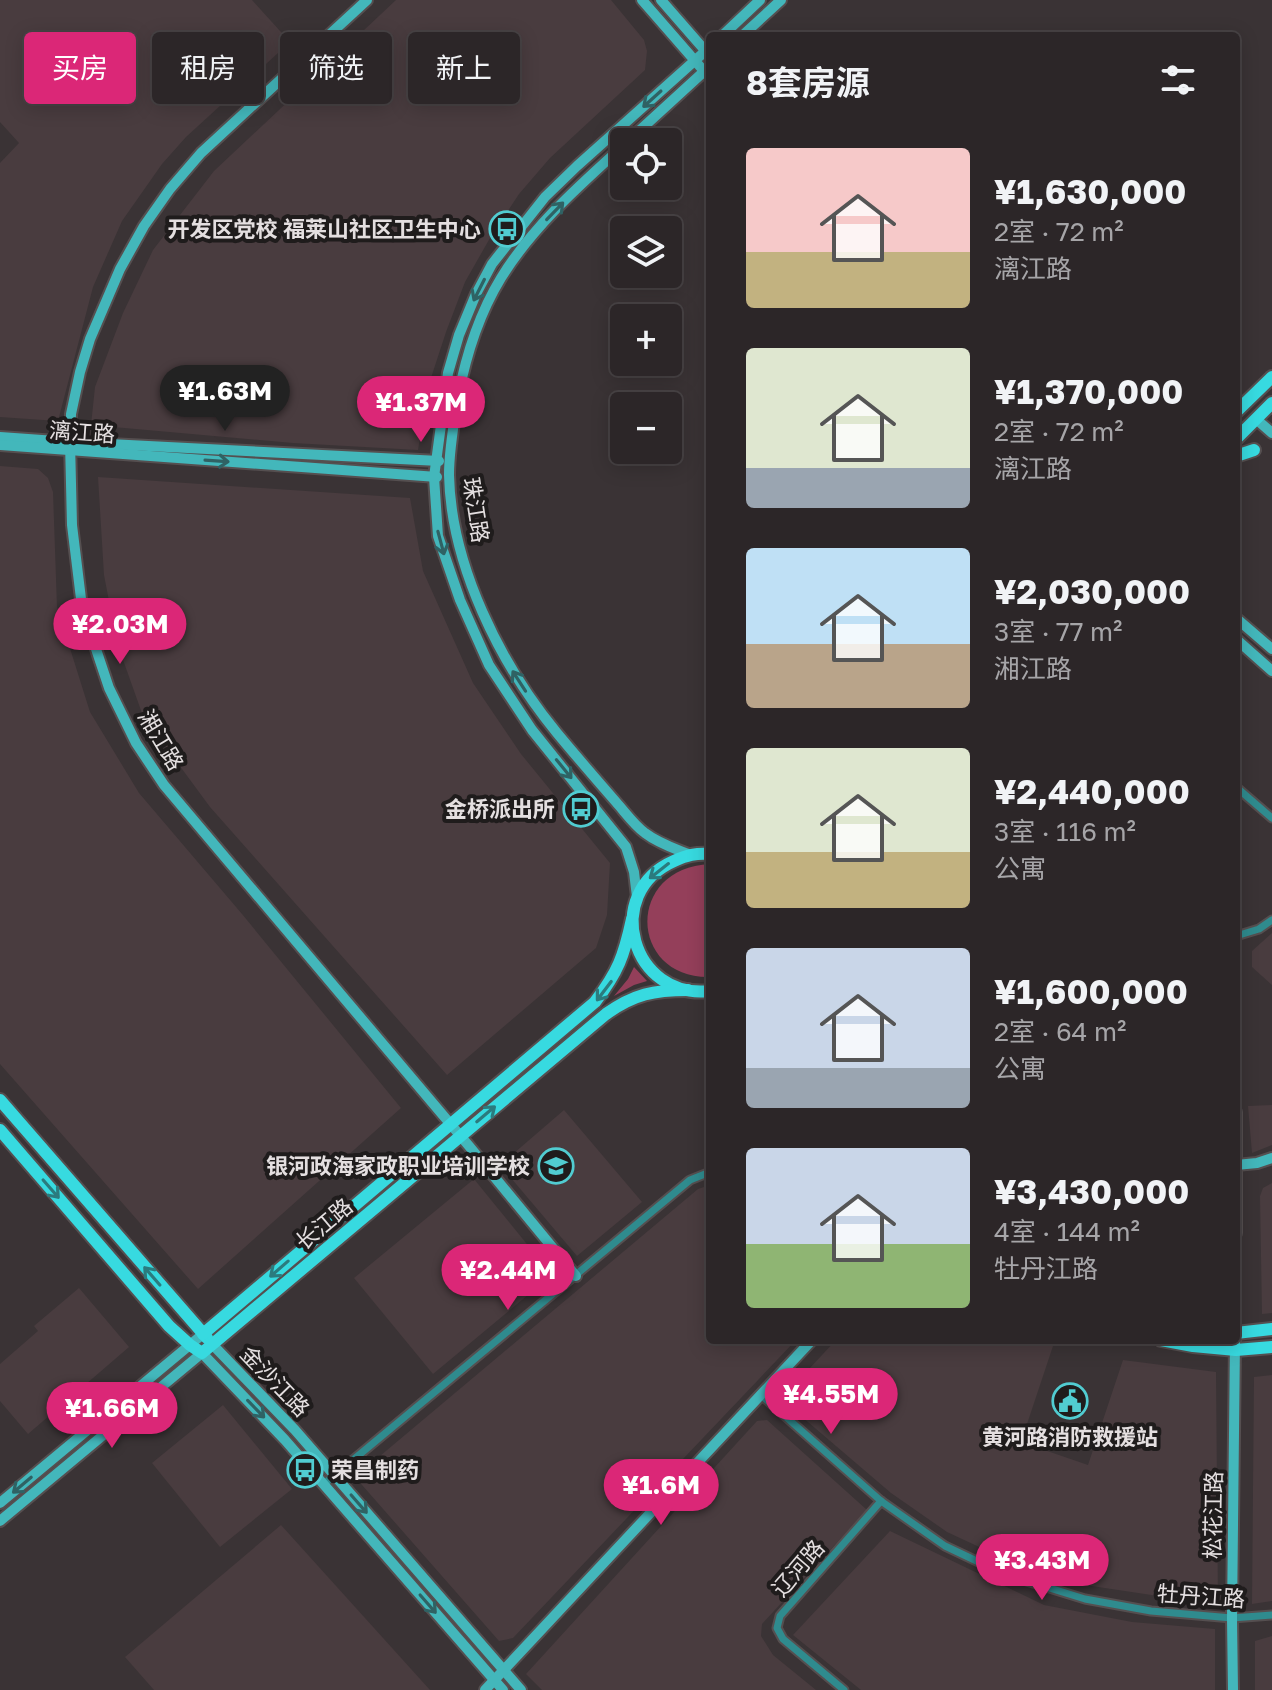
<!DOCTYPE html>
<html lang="zh">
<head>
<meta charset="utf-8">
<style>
	:root { --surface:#2c2628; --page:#383234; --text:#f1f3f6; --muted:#a6a5a8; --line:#484345; --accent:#db2777 }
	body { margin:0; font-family:"Golos Text","Noto Sans SC",sans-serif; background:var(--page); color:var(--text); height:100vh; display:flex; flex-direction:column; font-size:30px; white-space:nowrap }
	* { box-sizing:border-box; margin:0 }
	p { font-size:26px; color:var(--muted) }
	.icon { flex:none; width:44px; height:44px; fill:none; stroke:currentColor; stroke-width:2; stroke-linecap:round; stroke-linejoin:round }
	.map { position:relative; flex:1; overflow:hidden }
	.panel { position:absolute; left:706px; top:32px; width:534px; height:1312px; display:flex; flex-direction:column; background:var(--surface); border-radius:8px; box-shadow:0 4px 20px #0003,0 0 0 2px var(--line) }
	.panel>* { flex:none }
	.guide { position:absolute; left:24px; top:32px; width:562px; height:72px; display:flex; gap:16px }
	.buttons { position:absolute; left:610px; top:128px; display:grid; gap:16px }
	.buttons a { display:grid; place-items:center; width:72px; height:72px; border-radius:8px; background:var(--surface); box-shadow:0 4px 20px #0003,0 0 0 2px var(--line); font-size:40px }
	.price { position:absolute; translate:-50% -68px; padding:0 18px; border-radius:28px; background:var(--accent); color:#fff; font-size:26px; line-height:52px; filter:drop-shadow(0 2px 4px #0008) }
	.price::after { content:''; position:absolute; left:50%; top:48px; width:24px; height:18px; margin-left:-12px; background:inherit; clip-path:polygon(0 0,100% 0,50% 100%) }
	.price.active { background:#222; color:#fff }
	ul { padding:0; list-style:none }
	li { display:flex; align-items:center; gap:24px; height:200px; padding:0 40px }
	li span { display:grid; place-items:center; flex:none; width:224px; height:160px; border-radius:8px; color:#555 }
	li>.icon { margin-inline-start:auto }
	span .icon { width:96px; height:96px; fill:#fffc; stroke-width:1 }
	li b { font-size:34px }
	h2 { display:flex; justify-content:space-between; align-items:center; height:96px; padding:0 40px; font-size:34px }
	.tag { padding:0 28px; border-radius:8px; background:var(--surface); box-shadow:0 4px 20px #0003,0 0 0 2px var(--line); font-size:28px; line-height:72px }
	.tag.active { background:var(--accent); color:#fff }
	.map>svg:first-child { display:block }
</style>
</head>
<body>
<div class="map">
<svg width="1272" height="1690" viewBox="0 0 1272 1690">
	<rect width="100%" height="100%" fill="#3a3335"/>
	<g fill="#493c3f">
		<polygon points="0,0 252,0 290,42 186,137 162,164 122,221 93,287 58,421 0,417 0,163 19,143 0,122"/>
		<polygon points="396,0 611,0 644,40 647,51 645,70 550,158 519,194 490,238 465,282 446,332 429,384 418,450 293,443 91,425 95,387 123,313 153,250 214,171"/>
		<polygon points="0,466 38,469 48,478 53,492 57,607 90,712 139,793 242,914 401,1108 198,1289 0,1064"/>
		<polygon points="98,477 410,498 423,571 473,683 521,754 610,863 607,915 596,948 447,1075 210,807 143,716 117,643 104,575"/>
		<polygon points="1272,933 1272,985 1252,967 1252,951"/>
		<polygon points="1272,1105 1272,1145 1252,1153 1248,1106"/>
		<polygon points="564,1110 642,1202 577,1256 500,1165"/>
		<polygon points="474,1179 552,1275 433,1374 354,1278"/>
		<polygon points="1272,1183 1272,1313 1262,1314 1260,1196 1263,1188"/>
		<polygon points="710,1185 710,1340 796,1340 513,1638 499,1641 355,1477 698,1189"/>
		<polygon points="79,1288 129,1347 28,1434 0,1401 0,1364 38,1331 34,1326"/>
		<polygon points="836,1340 1055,1340 1021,1442 1088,1465 1123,1360 1216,1372 1218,1605 1085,1585 1029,1570 947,1532 891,1493 781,1399"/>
		<polygon points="1272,1375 1272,1601 1252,1604 1254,1377"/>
		<polygon points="223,1405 292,1489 220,1547 152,1463"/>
		<polygon points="767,1420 867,1510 762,1624 761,1636 773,1655 816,1690 542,1690 526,1674 757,1421"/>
		<polygon points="281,1525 430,1690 154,1690 125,1657"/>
		<polygon points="890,1531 1044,1605 1132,1622 1215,1629 1215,1690 861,1690 793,1635"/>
		<polygon points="1272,1636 1272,1690 1255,1690 1255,1641"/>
	</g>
	<g fill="#943f5a">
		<path d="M710 864V977C629 979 624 868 710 864Z"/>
		<polygon points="634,967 647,981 634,985 614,996 628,979"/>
	</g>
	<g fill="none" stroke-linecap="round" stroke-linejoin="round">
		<defs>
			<g id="street">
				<polyline points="1236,787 1272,818"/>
				<polyline points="1236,936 1259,929 1272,920"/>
				<polyline points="760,1394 881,1501 945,1546 1004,1574 1085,1599 1151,1611 1232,1618 1272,1615"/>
				<polyline points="324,1484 690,1180 710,1172"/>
				<polyline points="844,1690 783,1639 777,1628 780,1616 881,1501"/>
			</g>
			<g id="secondary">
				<polyline points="367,0 201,153 170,189 144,226 120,269 90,339 80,372 71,414 70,442 72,525 82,607 109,688 136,743 164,785 469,1146 576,1276"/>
				<polyline points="642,0 710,78"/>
				<polyline points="661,0 709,55"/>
				<polyline points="722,36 760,0"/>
				<polyline points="742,36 781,0"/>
				<polyline points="627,142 710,66"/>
				<path d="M624 145C580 185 533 226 501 278 479 314 466 355 458 397 454 422 449 449 449 475 451 565 500 664 557 733 576 756 596 779 616 802 625 812 634 825 645 833 658 843 673 848 688 854"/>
				<polyline points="1256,419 1272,433"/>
				<polyline points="0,437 70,442 439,461"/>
				<polyline points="0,445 437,477"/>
				<polyline points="1236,618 1272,649"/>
				<polyline points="1236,639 1272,671"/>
				<polyline points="637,897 634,872 626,847 532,730 489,665 460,600 438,536 434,477 448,373 459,335 476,294 492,264 545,197 577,166 710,47"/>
				<polyline points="1236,1112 1236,1233"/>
				<polyline points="1236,1165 1257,1163 1272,1158"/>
				<polyline points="212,1344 295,1430 521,1690"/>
				<polyline points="0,1503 203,1334"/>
				<polyline points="0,1521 202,1353 285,1440 503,1690"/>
				<polyline points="485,1690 812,1340"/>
				<polyline points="1233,1690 1232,1618 1235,1340"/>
			</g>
			<g id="primary">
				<polyline points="1236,412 1272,377"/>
				<polyline points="1236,439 1272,403"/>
				<polyline points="1236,456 1254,450"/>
				<path d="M710 854C696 853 687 855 674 861 601 893 632 1000 710 991"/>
				<polyline points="0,1100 207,1338"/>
				<path d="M0 1130 169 1326 190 1345 202 1353 606 1014C634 994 654 990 688 990"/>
				<polyline points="1236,1333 1272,1329"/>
				<path d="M203 1334 595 1002C618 972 624 956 632 919"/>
				<polyline points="1161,1340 1193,1346 1236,1350 1272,1347"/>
			</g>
		</defs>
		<use href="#street" stroke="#554f50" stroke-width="11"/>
		<use href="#secondary" stroke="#554f50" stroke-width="14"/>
		<use href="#primary" stroke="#554f50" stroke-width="16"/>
		<use href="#street" stroke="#2f8b8e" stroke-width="7"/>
		<use href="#secondary" stroke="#43b7bb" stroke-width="10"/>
		<use href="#primary" stroke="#37dae0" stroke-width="12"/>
	</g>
	<defs><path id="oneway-shaft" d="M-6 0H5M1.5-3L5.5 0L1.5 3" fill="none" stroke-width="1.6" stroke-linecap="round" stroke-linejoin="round" transform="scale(2)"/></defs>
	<g stroke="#2f6264">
		<use href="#oneway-shaft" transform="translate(652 99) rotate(138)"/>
		<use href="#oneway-shaft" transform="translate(555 211) rotate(-46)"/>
		<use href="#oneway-shaft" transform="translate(479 290) rotate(117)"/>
		<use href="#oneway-shaft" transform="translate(217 461) rotate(4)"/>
		<use href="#oneway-shaft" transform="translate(441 543) rotate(75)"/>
		<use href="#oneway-shaft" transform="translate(519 681) rotate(-123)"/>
		<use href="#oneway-shaft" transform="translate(564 769) rotate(51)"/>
		<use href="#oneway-shaft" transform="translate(256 1409) rotate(46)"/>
		<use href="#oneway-shaft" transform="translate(22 1485) rotate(140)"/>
		<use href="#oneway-shaft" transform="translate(359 1504) rotate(49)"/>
		<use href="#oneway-shaft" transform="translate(428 1604) rotate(49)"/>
	</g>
	<g stroke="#2b7b7e">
		<use href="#oneway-shaft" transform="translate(659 871) rotate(142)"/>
		<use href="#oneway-shaft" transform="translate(604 991) rotate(127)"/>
		<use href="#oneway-shaft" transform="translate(486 1114) rotate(-40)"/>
		<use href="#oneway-shaft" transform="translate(51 1189) rotate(49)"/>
		<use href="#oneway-shaft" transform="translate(279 1269) rotate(139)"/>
		<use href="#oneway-shaft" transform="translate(152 1276) rotate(-131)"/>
	</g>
	<defs>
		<symbol id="bus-ring" viewBox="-11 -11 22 22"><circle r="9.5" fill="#1f1c1c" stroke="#51ccd1" stroke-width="1.5"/><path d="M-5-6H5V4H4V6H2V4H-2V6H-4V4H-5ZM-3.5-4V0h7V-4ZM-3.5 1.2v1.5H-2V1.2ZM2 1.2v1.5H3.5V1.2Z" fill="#51ccd1"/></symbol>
		<symbol id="school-ring" viewBox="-11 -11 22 22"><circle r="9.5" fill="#1f1c1c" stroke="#51ccd1" stroke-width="1.5"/><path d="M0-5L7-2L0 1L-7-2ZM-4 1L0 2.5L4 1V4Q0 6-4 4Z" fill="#51ccd1"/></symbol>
		<symbol id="civic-ring" viewBox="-11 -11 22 22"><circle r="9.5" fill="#1f1c1c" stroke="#51ccd1" stroke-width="1.5"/><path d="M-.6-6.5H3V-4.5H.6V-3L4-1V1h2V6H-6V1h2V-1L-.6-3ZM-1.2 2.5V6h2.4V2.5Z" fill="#51ccd1"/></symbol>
	</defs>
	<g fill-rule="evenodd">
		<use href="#bus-ring" x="487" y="209" width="40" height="40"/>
		<use href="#bus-ring" x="561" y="789" width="40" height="40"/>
		<use href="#school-ring" x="536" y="1146" width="40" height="40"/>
		<use href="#civic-ring" x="1050" y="1381" width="40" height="40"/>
		<use href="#bus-ring" x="285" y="1450" width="40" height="40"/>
	</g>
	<g text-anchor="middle" stroke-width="8" stroke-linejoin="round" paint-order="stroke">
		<g font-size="22" font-weight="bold" fill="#e4dfe0" stroke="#1f1c1c" text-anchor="end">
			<text x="481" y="237">开发区党校 福莱山社区卫生中心</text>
			<text x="555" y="817">金桥派出所</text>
			<text x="530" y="1174">银河政海家政职业培训学校</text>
			<text x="1070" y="1445" text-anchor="middle">黄河路消防救援站</text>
			<text x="331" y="1478" text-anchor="start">荣昌制药</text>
		</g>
		<g font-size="22" fill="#e4dfe0" stroke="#1f1c1c">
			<text transform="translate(82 432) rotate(4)" y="8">漓江路</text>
			<text transform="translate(476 510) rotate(81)" y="8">珠江路</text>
			<text transform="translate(161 740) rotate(59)" y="8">湘江路</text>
			<text transform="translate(324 1224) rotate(-40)" y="8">长江路</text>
			<text transform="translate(275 1381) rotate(46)" y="8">金沙江路</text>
			<text transform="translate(1213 1515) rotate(-89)" y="8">松花江路</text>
			<text transform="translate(798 1568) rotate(-49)" y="8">辽河路</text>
			<text transform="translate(1201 1596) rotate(4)" y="8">牡丹江路</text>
		</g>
	</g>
</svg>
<div class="buttons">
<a><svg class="icon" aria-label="locate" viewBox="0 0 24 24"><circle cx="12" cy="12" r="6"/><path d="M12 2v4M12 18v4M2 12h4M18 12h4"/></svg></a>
<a><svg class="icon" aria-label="layers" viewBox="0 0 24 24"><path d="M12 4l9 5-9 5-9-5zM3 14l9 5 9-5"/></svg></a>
<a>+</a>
<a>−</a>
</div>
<b class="price active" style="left:225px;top:433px">¥1.63M</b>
<b class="price" style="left:421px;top:444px">¥1.37M</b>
<b class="price" style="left:120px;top:666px">¥2.03M</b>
<b class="price" style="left:508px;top:1312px">¥2.44M</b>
<b class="price" style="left:831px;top:1436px">¥4.55M</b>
<b class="price" style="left:112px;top:1450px">¥1.66M</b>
<b class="price" style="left:661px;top:1527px">¥1.6M</b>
<b class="price" style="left:1042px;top:1602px">¥3.43M</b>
<div class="guide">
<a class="tag active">买房</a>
<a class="tag">租房</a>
<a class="tag">筛选</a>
<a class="tag">新上</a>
</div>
<section class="panel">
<h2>8套房源<svg class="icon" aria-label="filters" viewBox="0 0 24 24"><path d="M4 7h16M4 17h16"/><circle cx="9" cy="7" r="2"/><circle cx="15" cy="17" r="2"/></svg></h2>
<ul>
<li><span style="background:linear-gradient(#f6c9c9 65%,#c2b280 0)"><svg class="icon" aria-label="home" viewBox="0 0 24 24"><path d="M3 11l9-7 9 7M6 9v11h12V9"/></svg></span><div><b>¥1,630,000</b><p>2室 · 72 m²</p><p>漓江路</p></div></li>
<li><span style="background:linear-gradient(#dfe7d0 75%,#9aa5b1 0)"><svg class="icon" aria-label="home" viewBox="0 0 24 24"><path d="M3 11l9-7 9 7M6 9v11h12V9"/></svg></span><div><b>¥1,370,000</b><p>2室 · 72 m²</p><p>漓江路</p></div></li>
<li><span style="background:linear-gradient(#bfe0f5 60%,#b9a48a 0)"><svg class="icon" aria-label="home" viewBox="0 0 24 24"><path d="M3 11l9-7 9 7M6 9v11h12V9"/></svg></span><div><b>¥2,030,000</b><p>3室 · 77 m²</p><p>湘江路</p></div></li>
<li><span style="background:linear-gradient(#dfe7d0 65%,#c2b280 0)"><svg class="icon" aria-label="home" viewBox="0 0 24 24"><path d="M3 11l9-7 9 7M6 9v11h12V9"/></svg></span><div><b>¥2,440,000</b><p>3室 · 116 m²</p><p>公寓</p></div></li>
<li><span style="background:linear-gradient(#c9d6e8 75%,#9aa5b1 0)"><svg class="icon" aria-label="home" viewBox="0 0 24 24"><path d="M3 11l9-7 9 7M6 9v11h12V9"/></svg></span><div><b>¥1,600,000</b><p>2室 · 64 m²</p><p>公寓</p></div></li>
<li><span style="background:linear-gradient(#c9d6e8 60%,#8fb573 0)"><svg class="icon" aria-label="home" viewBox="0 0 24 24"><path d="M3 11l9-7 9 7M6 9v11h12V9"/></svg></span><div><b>¥3,430,000</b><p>4室 · 144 m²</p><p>牡丹江路</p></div></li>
</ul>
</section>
</div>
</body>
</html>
